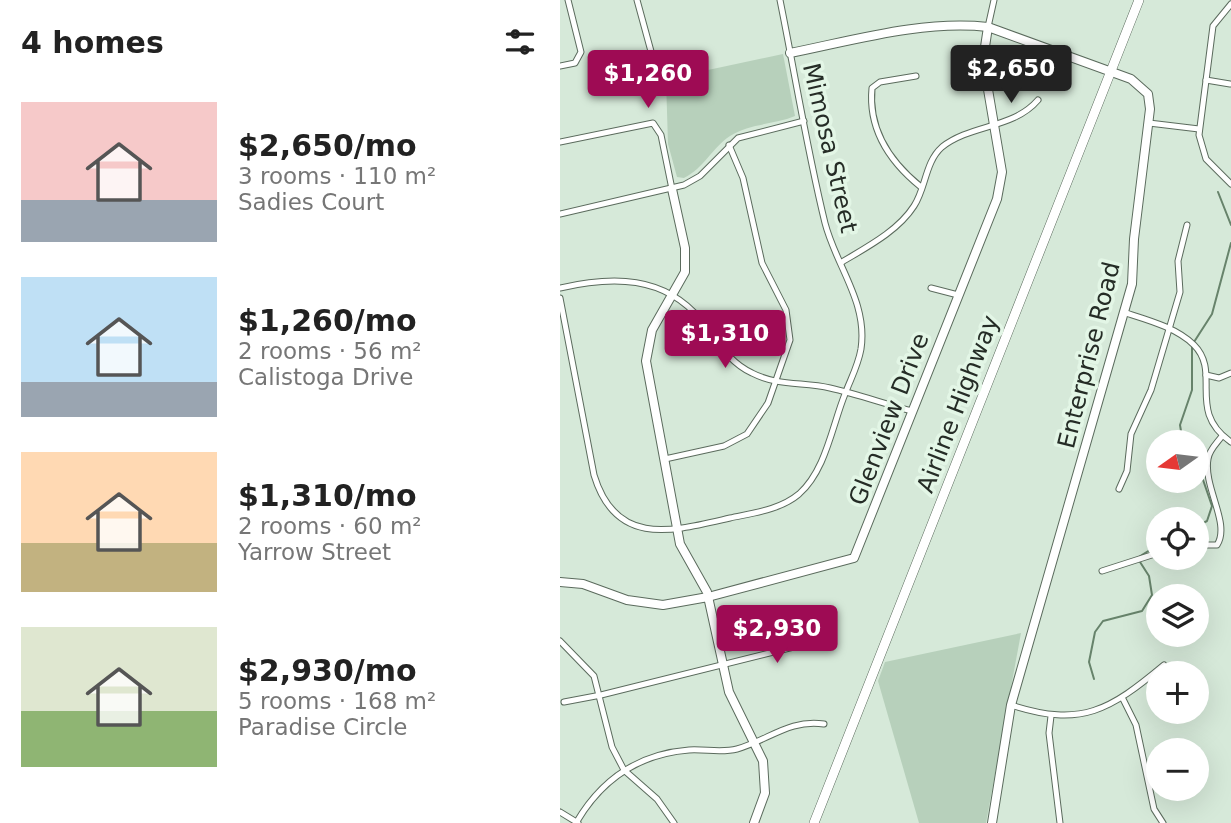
<!DOCTYPE html>
<html lang="en">
<head>
<meta charset="utf-8">
<style>
	:root { --surface:#fff; --page:#f2f2f2; --text:#222; --muted:#767676; --accent:#9e0b54 }
	body { margin:0; font-family:"DejaVu Sans",sans-serif; background:var(--page); color:var(--text); height:100vh; display:flex; flex-direction:column; font-size:26px; white-space:nowrap }
	* { box-sizing:border-box; margin:0 }
	p { font-size:23px; color:var(--muted) }
	.icon { flex:none; width:38px; height:38px; fill:none; stroke:currentColor; stroke-width:2; stroke-linecap:round; stroke-linejoin:round }
	.map { position:relative; flex:1; overflow:hidden }
	.sheet { display:flex; flex-direction:column; background:var(--surface); width:560px }
	.sheet>* { flex:none }
	.needle { width:46px; rotate:256deg }
	.controls { position:absolute; left:586px; top:430px; display:grid; gap:14px }
	.controls a { display:grid; place-items:center; width:63px; height:63px; border-radius:50%; background:var(--surface); box-shadow:0 7px 28px #0002; font-size:35px }
	.price { position:absolute; translate:-50% -60px; padding:0 16px; border-radius:7px; background:var(--accent); color:#fff; font-size:23px; line-height:46px; filter:drop-shadow(0 2px 4px #0008) }
	.price::after { content:''; position:absolute; left:50%; top:42px; width:21px; height:16px; margin-left:-10px; background:inherit; clip-path:polygon(0 0,100% 0,50% 100%) }
	.price.current { background:#222; color:#fff }
	ul { padding:0; list-style:none }
	li { display:flex; align-items:center; gap:21px; height:175px; padding:0 21px }
	li span { display:grid; place-items:center; flex:none; width:196px; height:140px; border-radius:0px; color:#555 }
	li>.icon { margin-inline-start:auto }
	span .icon { width:84px; height:84px; fill:#fffc; stroke-width:1 }
	li b { font-size:30px }
	h2 { display:flex; justify-content:space-between; align-items:center; height:84px; padding:0 21px; font-size:30px }
	main { display:flex; flex:1; min-height:0 }
	.map>svg:first-child { display:block }
</style>
</head>
<body>
<main>
<section class="sheet">
<h2>4 homes<svg class="icon" aria-label="filters" viewBox="0 0 24 24"><path d="M4 7h16M4 17h16"/><circle cx="9" cy="7" r="2"/><circle cx="15" cy="17" r="2"/></svg></h2>
<ul>
<li><span style="background:linear-gradient(#f6c9c9 70%,#9aa5b1 0)"><svg class="icon" aria-label="home" viewBox="0 0 24 24"><path d="M3 11l9-7 9 7M6 9v11h12V9"/></svg></span><div><b>$2,650/mo</b><p>3 rooms · 110 m²</p><p>Sadies Court</p></div></li>
<li><span style="background:linear-gradient(#bfe0f5 75%,#9aa5b1 0)"><svg class="icon" aria-label="home" viewBox="0 0 24 24"><path d="M3 11l9-7 9 7M6 9v11h12V9"/></svg></span><div><b>$1,260/mo</b><p>2 rooms · 56 m²</p><p>Calistoga Drive</p></div></li>
<li><span style="background:linear-gradient(#ffd9b3 65%,#c2b280 0)"><svg class="icon" aria-label="home" viewBox="0 0 24 24"><path d="M3 11l9-7 9 7M6 9v11h12V9"/></svg></span><div><b>$1,310/mo</b><p>2 rooms · 60 m²</p><p>Yarrow Street</p></div></li>
<li><span style="background:linear-gradient(#dfe7d0 60%,#8fb573 0)"><svg class="icon" aria-label="home" viewBox="0 0 24 24"><path d="M3 11l9-7 9 7M6 9v11h12V9"/></svg></span><div><b>$2,930/mo</b><p>5 rooms · 168 m²</p><p>Paradise Circle</p></div></li>
</ul>
</section>
<div class="map">
<svg width="671" height="823" viewBox="0 0 671 823">
	<rect width="100%" height="100%" fill="#d6e9d9"/>
	<g fill="#b7d0bb">
		<path d="M223 54 235 116C214 125 190 123 170 136 152 148 144 168 124 178L117 177 108 144 106 79Z"/>
		<polygon points="461,633 426,823 359,823 318,681 325,662"/>
	</g>
	<g fill="none" stroke-linecap="round" stroke-linejoin="round">
		<g stroke="#67836b" stroke-width="2">
			<polyline points="658,192 671,225"/>
			<polyline points="634,342 652,314 671,243"/>
			<polyline points="623,443 620,425 632,390 632,347"/>
			<polyline points="637,472 641,474 652,506 647,521 637,526"/>
			<polyline points="577,558 598,545"/>
			<polyline points="534,679 529,662 535,632 543,621 582,611 592,595 589,576 580,562"/>
		</g>
		<defs>
			<g id="street">
				<polyline points="77,0 92,55 99,66"/>
				<polyline points="671,4 653,26 639,135 646,159 671,184"/>
				<polyline points="428,27 434,0"/>
				<polyline points="0,66 15,63 21,52 8,0"/>
				<path d="M356 76 320 82 312 88C308 130 330 162 361 187"/>
				<polyline points="646,80 670,84"/>
				<polyline points="589,123 639,129"/>
				<polyline points="0,142 93,123 101,135 112,189"/>
				<polyline points="0,214 124,185 140,176 178,138 244,121"/>
				<path d="M282 262C307 247 338 231 354 206 366 188 365 162 382 147 411 124 453 129 478 100"/>
				<path d="M0 288C52 276 104 275 141 320 157 340 168 362 192 373 217 386 243 382 270 388 297 394 325 404 352 411"/>
				<polyline points="371,288 398,295"/>
				<path d="M0 298 34 475C56 548 113 531 170 518 193 513 220 510 239 494 266 470 272 426 285 394 291 378 298 366 301 349 308 302 276 266 265 223 247 150 235 74 220 0"/>
				<path d="M566 313C588 320 617 328 634 345 662 373 626 411 671 442"/>
				<polyline points="646,375 659,378 671,373"/>
				<polyline points="105,459 164,446 187,434 208,403 230,340 226,310 202,263 183,178 169,145"/>
				<polyline points="559,489 567,471 571,434 591,390 620,292 618,261 627,225"/>
				<path d="M637 545H657C671 524 643 487 648 459 649 450 657 443 662 436"/>
				<polyline points="542,571 598,553"/>
				<polyline points="0,641 34,676 52,747 64,770 97,799 114,823"/>
				<polyline points="563,699 576,725 594,809 603,823"/>
				<polyline points="4,702 41,695 266,639"/>
				<path d="M451 705C522 728 550 710 604 665"/>
				<polyline points="491,716 489,733 500,823"/>
				<polyline points="0,812 18,823"/>
				<path d="M16 823C41 780 78 754 129 750 145 749 162 753 177 749 209 740 229 719 264 724"/>
			</g>
			<g id="secondary">
				<path d="M230 53C295 40 362 20 428 27L571 79 588 94 590 109 574 239 572 284 451 705 432 823"/>
				<polyline points="112,189 125,248 125,272 92,330 86,361 120,544 147,592 169,692 203,761 205,793 194,823"/>
				<polyline points="0,582 23,584 67,600 103,605 148,597 294,558 437,199 442,172 423,60 428,27"/>
			</g>
			<polyline id="primary" points="254,823 579,0"/>
		</defs>
		<use href="#street" stroke="#5b6b5d" stroke-width="7"/>
		<use href="#secondary" stroke="#5b6b5d" stroke-width="10"/>
		<use href="#primary" stroke="#5b6b5d" stroke-width="10"/>
		<use href="#street" stroke="#fff" stroke-width="5"/>
		<use href="#secondary" stroke="#fff" stroke-width="8"/>
		<use href="#primary" stroke="#fff" stroke-width="9"/>
	</g>
	<g text-anchor="middle" stroke-width="7" stroke-linejoin="round" paint-order="stroke">
		<g font-size="24" fill="#252c26" stroke="#e3f6e6">
			<text transform="translate(270 148) rotate(77)" y="8">Mimosa Street</text>
			<text transform="translate(529 355) rotate(-76)" y="8">Enterprise Road</text>
			<text transform="translate(398 404) rotate(-69)" y="8">Airline Highway</text>
			<text transform="translate(329 419) rotate(-69)" y="8">Glenview Drive</text>
		</g>
	</g>
</svg>
<div class="controls">
<a><svg class="needle" viewBox="-14 -14 28 28"><path d="M0-13l5 13h-10z" fill="#e53935"/><path d="M0 13l5-13h-10z" fill="#767676"/></svg></a>
<a><svg class="icon" aria-label="locate" viewBox="0 0 24 24"><circle cx="12" cy="12" r="6"/><path d="M12 2v4M12 18v4M2 12h4M18 12h4"/></svg></a>
<a><svg class="icon" aria-label="layers" viewBox="0 0 24 24"><path d="M12 4l9 5-9 5-9-5zM3 14l9 5 9-5"/></svg></a>
<a>+</a>
<a>−</a>
</div>
<b class="price current" style="left:451px;top:105px">$2,650</b>
<b class="price" style="left:88px;top:110px">$1,260</b>
<b class="price" style="left:165px;top:370px">$1,310</b>
<b class="price" style="left:217px;top:665px">$2,930</b>
</div>
</main>
</body>
</html>
